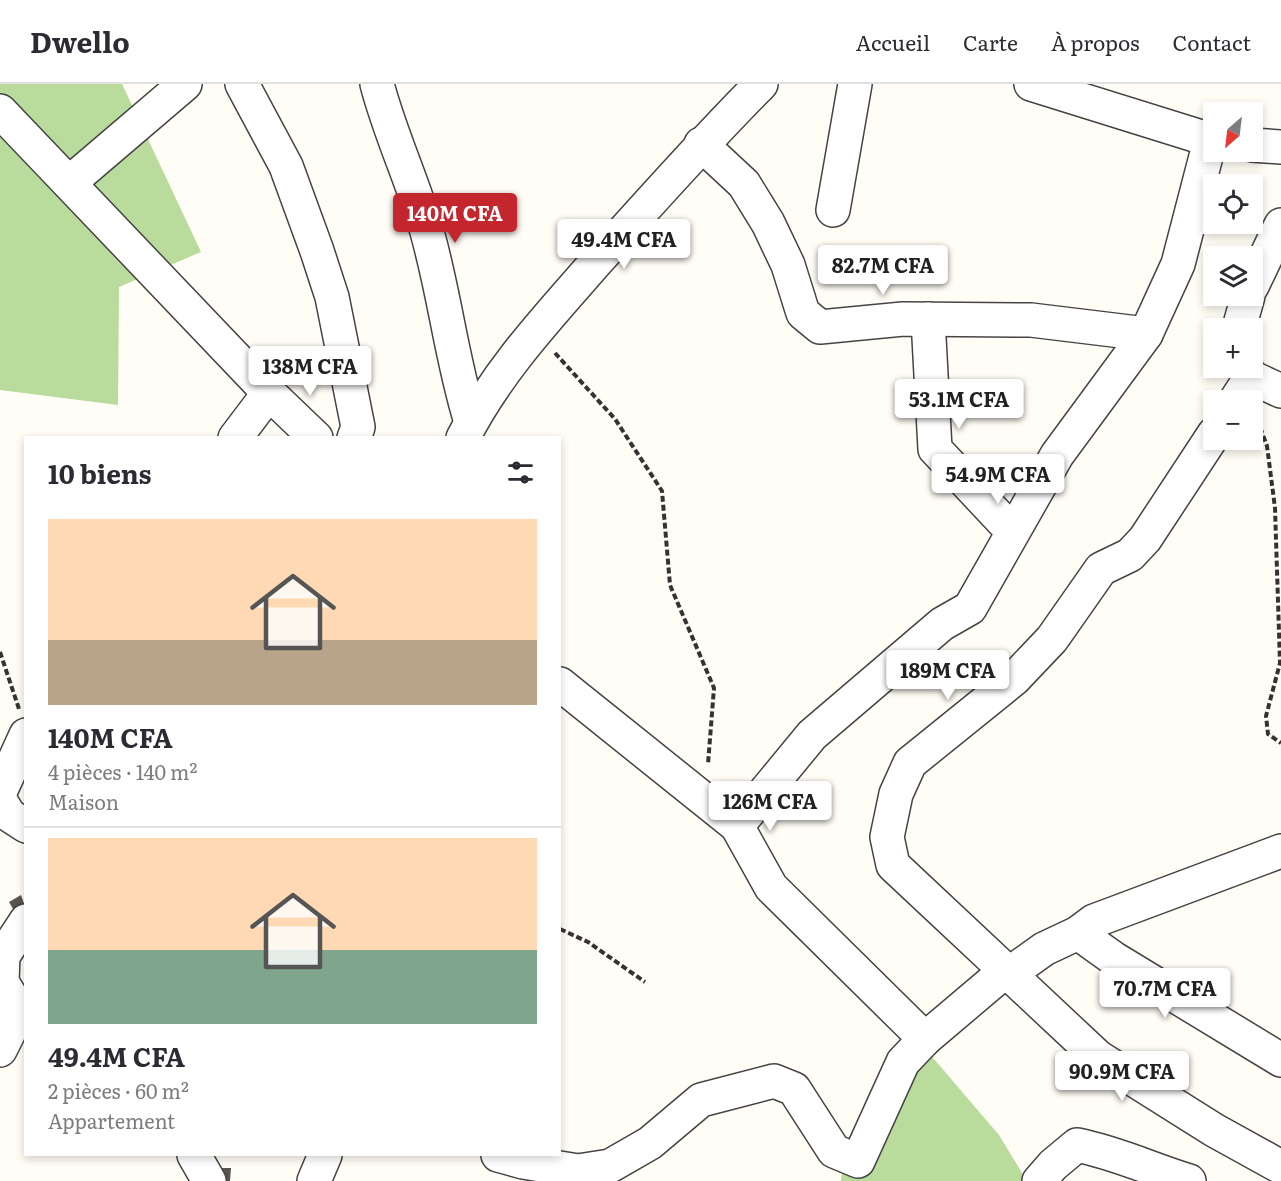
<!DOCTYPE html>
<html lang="fr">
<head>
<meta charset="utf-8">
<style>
	:root { --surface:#fff; --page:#f7f7f7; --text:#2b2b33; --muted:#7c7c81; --line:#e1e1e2; --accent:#c4262e }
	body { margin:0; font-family:Literata,serif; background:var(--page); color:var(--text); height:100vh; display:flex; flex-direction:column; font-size:22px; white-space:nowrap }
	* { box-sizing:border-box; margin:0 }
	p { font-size:20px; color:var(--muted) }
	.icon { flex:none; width:33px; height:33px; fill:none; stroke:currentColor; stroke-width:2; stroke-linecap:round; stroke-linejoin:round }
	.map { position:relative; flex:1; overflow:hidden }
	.details { position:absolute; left:24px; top:352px; width:537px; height:720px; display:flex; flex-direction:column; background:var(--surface); border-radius:0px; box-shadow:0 3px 9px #0003 }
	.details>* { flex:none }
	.needle { width:39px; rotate:208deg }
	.buttons { position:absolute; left:1203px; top:18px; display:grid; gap:12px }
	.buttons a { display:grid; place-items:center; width:60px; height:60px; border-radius:0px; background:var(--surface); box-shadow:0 3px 9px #0003; font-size:30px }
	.price { position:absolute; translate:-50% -51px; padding:0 14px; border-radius:6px; background:#fff; color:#222; font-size:20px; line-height:39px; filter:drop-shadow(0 2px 3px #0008) }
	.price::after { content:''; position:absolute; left:50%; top:36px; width:18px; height:14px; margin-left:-9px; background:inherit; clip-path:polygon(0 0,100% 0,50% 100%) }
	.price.on { background:var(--accent); color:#fff }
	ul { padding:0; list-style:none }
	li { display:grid; align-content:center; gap:12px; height:318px; padding:0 24px }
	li+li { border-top:2px solid var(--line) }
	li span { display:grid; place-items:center; height:186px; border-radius:0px; color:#555 }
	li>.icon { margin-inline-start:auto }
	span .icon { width:108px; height:108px; fill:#fffc; stroke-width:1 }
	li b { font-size:26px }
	h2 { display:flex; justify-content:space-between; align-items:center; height:72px; padding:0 24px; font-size:26px }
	header { display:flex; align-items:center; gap:36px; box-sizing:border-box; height:84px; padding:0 30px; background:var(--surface); border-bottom:2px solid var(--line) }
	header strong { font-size:28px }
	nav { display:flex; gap:33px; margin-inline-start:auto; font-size:21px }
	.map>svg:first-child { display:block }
</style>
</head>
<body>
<header>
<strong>Dwello</strong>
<nav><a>Accueil</a><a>Carte</a><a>À propos</a><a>Contact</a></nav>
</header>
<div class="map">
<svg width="1281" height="1097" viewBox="0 0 1281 1097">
	<rect width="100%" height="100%" fill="#fffdf5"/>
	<g fill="#b9dc9c">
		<polygon points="0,0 122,0 201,168 119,203 118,321 0,306"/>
		<polygon points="922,961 999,1051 1027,1097 841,1097 843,1079"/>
	</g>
	<g fill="#5a524d">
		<polygon points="21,811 26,825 16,830 9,818"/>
		<polygon points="217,1084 231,1084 230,1097 216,1097"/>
	</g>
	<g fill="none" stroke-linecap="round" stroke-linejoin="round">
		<defs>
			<g id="minor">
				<polyline points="242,0 286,82 317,167 332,213 358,343 354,354"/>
				<path d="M377 0C389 46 409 89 423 134 444 201 450 271 471 338"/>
				<polyline points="1031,0 1214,57"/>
				<polyline points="0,27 269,309 316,354"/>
				<polyline points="701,60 744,100 768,139 788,181 803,229 820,243 903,235 1031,236 1146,250"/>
				<polyline points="1252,61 1281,63"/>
				<polyline points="69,99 185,0"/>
				<polyline points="833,126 855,0"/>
				<polyline points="1252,202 1281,141"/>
				<polyline points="928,235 935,365 1012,447"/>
				<polyline points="1239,244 1248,212"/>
				<polyline points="1246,284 1251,293 1281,307"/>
				<polyline points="1236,316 1251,293"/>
				<polyline points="1214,350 1145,455 1130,471 1101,485 1052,555 1014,595 910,679 896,710 887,753 893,781 1098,973 1214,1046 1281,1083"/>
				<polyline points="235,354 269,309"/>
				<path d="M463 354C497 287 548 233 597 177 651 117 704 57 761 0"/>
				<polyline points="560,600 737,742 771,803 925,955"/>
				<polyline points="0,708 26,651"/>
				<polyline points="0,716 9,731 26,742"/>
				<polyline points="737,742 812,651 942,540 970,524 1057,371 1146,250 1178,180 1210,57"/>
				<polyline points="1078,849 1113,874 1281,976"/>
				<polyline points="0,966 14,938 16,921 2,898 3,872 26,837"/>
				<polyline points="194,1071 209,1097"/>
				<polyline points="498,1071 523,1078 578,1087 610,1082 650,1059 701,1016 774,997 794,1005 834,1067 858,1077 903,978 925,955 997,894 1009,890 1044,865 1078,849 1094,837 1281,767"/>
				<polyline points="314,1097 325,1071"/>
				<path d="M1039 1097 1053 1081 1077 1061C1117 1069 1150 1085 1189 1097"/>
			</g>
		</defs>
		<use href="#minor" stroke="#444" stroke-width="36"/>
		<g stroke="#333" stroke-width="4" stroke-dasharray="6 3" stroke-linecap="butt">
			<polyline points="555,269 615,335 662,407 670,501 714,604 708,680"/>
			<polyline points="1257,335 1267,362 1275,424 1280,579 1266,632 1268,650 1281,659"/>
			<polyline points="0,568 19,625"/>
			<polyline points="560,845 588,858 645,898"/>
		</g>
		<use href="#minor" stroke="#fff" stroke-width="33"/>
	</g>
</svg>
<div class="buttons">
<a><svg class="needle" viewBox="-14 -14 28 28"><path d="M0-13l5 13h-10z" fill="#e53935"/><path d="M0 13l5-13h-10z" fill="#7c7c81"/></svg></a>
<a><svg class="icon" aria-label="locate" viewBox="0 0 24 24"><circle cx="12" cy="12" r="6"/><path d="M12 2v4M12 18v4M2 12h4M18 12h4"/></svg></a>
<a><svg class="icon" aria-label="layers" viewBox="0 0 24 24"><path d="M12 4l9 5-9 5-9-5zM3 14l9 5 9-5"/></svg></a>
<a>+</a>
<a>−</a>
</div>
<b class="price on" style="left:455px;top:160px">140M CFA</b>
<b class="price" style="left:624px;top:186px">49.4M CFA</b>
<b class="price" style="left:883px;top:212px">82.7M CFA</b>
<b class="price" style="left:310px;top:313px">138M CFA</b>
<b class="price" style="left:959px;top:346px">53.1M CFA</b>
<b class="price" style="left:998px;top:421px">54.9M CFA</b>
<b class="price" style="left:948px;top:617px">189M CFA</b>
<b class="price" style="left:770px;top:748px">126M CFA</b>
<b class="price" style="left:1165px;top:935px">70.7M CFA</b>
<b class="price" style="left:1122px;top:1018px">90.9M CFA</b>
<section class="details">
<h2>10 biens<svg class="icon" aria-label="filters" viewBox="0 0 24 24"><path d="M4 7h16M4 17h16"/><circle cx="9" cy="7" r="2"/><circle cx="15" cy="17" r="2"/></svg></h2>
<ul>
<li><span style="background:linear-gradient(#ffd9b3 65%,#b9a48a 0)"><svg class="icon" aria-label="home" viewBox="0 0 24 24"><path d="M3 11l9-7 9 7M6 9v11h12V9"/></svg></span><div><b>140M CFA</b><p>4 pièces · 140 m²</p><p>Maison</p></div></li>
<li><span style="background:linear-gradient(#ffd9b3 60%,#7fa58c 0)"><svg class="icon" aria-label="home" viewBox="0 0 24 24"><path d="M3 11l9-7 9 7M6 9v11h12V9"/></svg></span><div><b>49.4M CFA</b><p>2 pièces · 60 m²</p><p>Appartement</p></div></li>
</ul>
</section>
</div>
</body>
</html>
